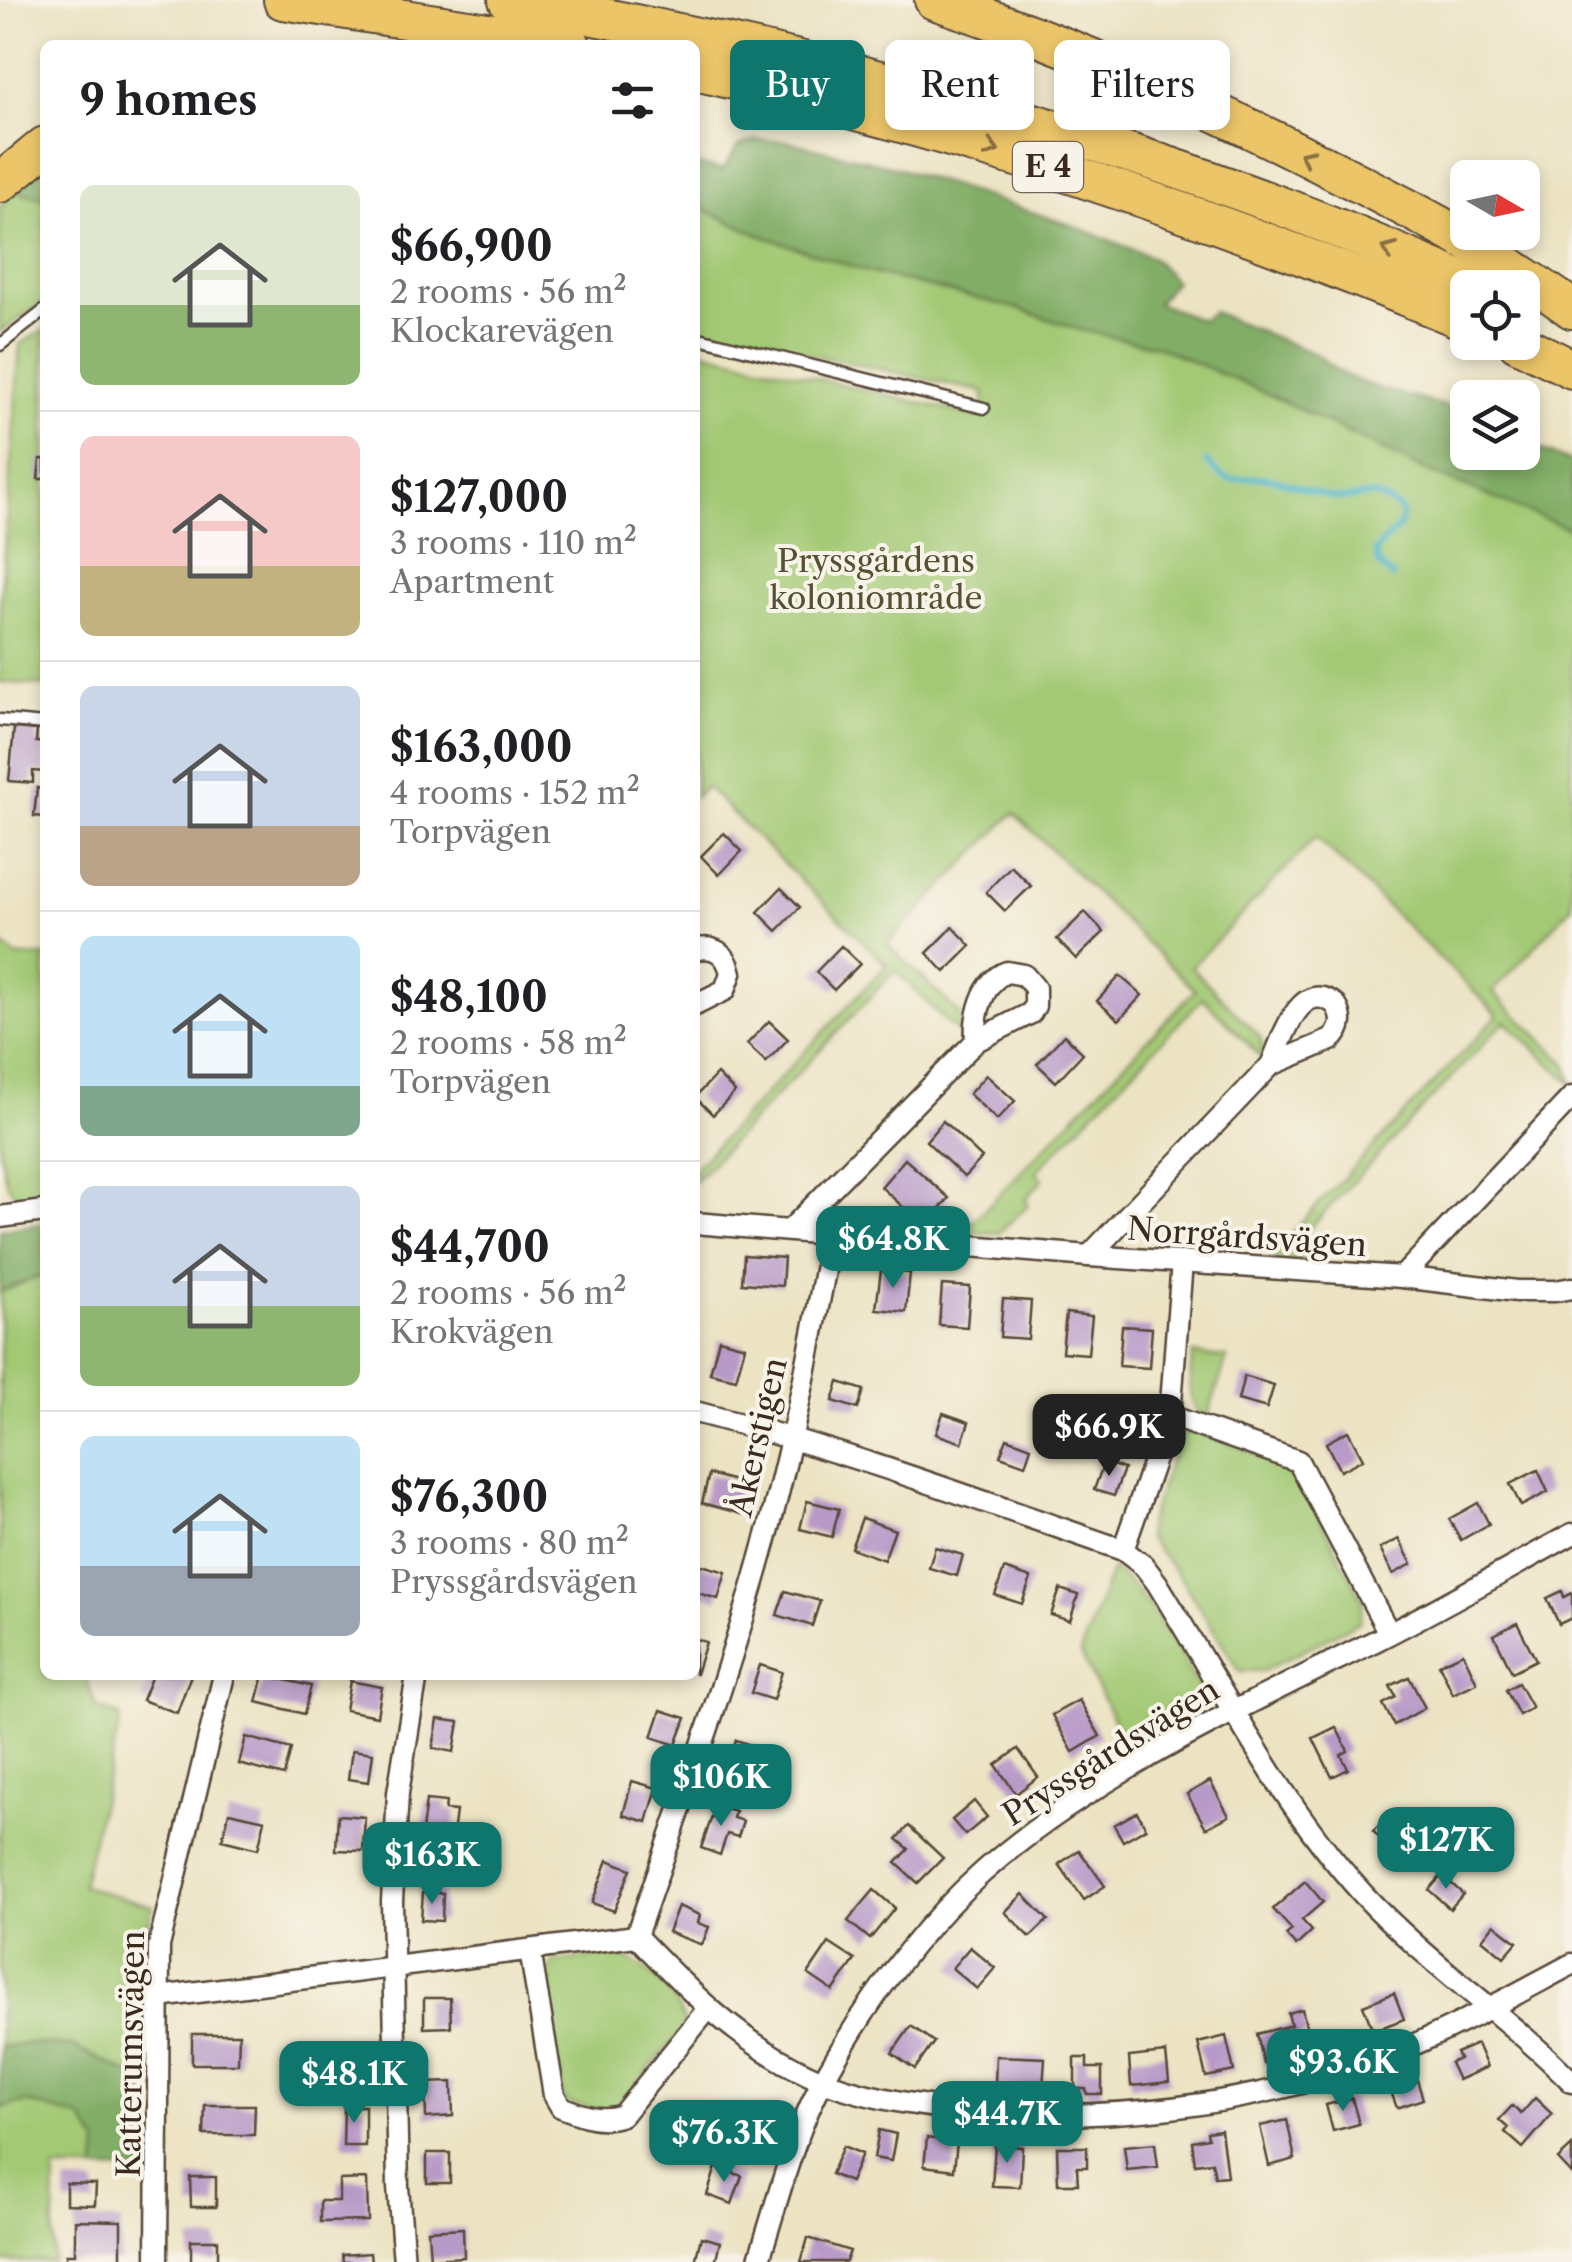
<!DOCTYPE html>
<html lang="en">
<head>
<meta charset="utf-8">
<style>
	:root { --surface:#fff; --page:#f2f2f2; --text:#202124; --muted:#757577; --line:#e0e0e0; --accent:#0f766e }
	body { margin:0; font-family:"Libre Caslon Text",serif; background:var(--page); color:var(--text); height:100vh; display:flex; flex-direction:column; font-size:38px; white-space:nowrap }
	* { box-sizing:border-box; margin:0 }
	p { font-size:32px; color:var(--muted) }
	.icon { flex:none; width:55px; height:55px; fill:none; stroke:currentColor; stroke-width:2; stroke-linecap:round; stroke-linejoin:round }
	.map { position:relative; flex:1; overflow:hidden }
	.panel { position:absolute; left:40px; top:40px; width:660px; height:1640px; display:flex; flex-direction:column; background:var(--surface); border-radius:15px; box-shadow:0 5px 15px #0003 }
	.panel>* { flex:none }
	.banner { position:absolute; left:730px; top:40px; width:690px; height:90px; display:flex; gap:20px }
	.needle { width:65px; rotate:99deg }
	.buttons { position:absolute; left:1450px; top:160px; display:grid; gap:20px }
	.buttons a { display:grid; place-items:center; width:90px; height:90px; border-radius:15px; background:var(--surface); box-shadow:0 5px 15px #0003; font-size:50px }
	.price { position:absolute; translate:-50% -85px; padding:0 22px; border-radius:20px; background:var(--accent); color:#fff; font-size:32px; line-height:65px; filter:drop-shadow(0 2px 5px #0008) }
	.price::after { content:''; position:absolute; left:50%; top:60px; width:30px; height:22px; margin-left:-15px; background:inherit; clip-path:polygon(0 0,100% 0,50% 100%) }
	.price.current { background:#222; color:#fff }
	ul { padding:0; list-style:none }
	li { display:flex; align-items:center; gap:30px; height:250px; padding:0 40px }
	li+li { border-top:2px solid var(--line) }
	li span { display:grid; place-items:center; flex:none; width:280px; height:200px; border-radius:15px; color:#555 }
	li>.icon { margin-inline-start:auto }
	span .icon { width:120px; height:120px; fill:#fffc; stroke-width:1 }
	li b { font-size:42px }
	h2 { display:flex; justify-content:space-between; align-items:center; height:120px; padding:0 40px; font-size:42px }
	.chip { padding:0 35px; border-radius:15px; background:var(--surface); box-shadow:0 5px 15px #0003; font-size:35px; line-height:90px }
	.chip.current { background:var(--accent); color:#fff }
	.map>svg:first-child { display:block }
</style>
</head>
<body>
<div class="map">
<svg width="1572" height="2262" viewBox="0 0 1572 2262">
	<rect width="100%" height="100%" fill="#f7f3e8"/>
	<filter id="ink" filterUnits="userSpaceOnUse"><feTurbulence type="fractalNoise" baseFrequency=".01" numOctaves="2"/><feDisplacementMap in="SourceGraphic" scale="20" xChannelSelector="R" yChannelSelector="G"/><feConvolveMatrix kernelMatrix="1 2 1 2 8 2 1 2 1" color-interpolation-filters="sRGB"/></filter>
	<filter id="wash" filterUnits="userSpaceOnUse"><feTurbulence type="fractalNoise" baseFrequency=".0048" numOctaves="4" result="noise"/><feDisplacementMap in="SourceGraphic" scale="40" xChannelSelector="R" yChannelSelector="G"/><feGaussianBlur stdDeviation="2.25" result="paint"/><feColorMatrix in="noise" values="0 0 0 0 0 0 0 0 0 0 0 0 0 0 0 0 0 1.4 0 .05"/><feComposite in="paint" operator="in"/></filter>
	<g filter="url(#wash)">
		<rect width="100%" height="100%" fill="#ece3c3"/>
		<g fill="#a3c974" stroke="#6f7a49" stroke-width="2.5">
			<polygon points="13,191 45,198 45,301 0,332 0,206"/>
			<polygon points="695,205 757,234 868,272 1016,308 1080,330 1157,346 1268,394 1425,470 1572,530 1572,906 1493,992 1566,1063 1572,1084 1505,1021 1294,1245 1305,1261 1268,1258 1498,1015 1316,837 1191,967 1261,1038 1265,1061 1203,998 1036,1172 1043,1179 1025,1200 1029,1204 999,1233 962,1233 1195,990 1014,813 887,944 959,1013 962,1037 895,971 695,1181 695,1168 887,965 706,787 695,797 695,349 983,418 984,392 695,329"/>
			<polygon points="45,330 45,686 0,682 0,608 20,344"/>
			<path d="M0 943 17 957 45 956V1196C5 1202 7 1185 0 1152Z"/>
			<polygon points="37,1277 45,1278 45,1675 85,1675 96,1707 121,1717 82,1886 153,1906 144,1941 143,2080 71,2046 27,2043 0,2047 0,1292"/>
			<path d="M1193 1354 1227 1358 1207 1419C1183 1405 1190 1378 1193 1354Z"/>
			<polygon points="1195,1431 1285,1463 1297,1475 1363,1600 1360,1621 1263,1671 1240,1671 1180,1577 1147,1538 1148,1523 1178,1439 1184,1434"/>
			<path d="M1112 1569C1152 1595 1181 1659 1206 1700L1126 1745 1080 1653Z"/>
			<path d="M608 1954C646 1958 674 1992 686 2026L613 2111H601L564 2102 543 1987 545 1975 554 1962Z"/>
			<polygon points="27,2102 81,2118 98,2143 96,2170 55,2170 53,2262 0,2262 0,2108"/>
		</g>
		<g fill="#82ad66" stroke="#5e6c42" stroke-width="2.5">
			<path d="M756 140 786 141 894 167 1077 227 1153 258 1175 281 1157 303 1202 320 1213 312 1320 356C1346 389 1428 398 1467 413L1468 452H1522L1523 443 1572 462V530L1425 470 1268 394 1157 346 1080 330 1016 308 868 272 757 234 695 205V164L723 170 738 146Z"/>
			<polygon points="45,168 45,198 13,191"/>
			<polygon points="45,1223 45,1278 37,1277 0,1292 0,1230"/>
			<polygon points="27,2043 71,2046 143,2080 145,2171 96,2170 98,2143 81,2118 27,2102 0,2108 0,2047"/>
		</g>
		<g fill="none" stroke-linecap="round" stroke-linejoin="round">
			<path stroke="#4ab4c8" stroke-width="6" d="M1206 461C1234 493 1234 473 1269 478 1291 482 1313 494 1336 498 1349 501 1363 493 1375 496 1385 498 1394 505 1402 512L1400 526 1375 551 1378 564 1393 577"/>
		</g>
		<g id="blocks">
			<g fill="#b89ac8">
				<polygon points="40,459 45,459 45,479 38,479"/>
				<polygon points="14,728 37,730 36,742 45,743 45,772 33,771 33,783 9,781"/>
				<polygon points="37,788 45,789 45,817 34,816"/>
				<polygon points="724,833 742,851 719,875 701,856"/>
				<polygon points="1011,866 1031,886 1005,911 986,892"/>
				<polygon points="781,888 800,907 777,931 758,912"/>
				<polygon points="1085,912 1104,932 1076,959 1057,939"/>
				<polygon points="953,927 971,946 945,972 927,953"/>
				<polygon points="841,946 860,964 834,990 816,972"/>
				<polygon points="1120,976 1142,995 1119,1020 1097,1001"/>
				<polygon points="769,1021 788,1039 766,1062 747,1044"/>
				<polygon points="1064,1035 1083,1053 1056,1082 1037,1064"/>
				<polygon points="717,1074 735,1092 713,1115 695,1097"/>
				<polygon points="986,1075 1015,1101 997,1120 969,1094"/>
				<polygon points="943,1121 982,1158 964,1177 926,1141"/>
				<polygon points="905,1159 949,1198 924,1226 881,1187"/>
				<polygon points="744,1255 784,1258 782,1286 742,1283"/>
				<polygon points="881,1270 910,1273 906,1312 876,1309"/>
				<polygon points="942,1285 970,1287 967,1327 939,1325"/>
				<polygon points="1003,1299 1031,1301 1028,1339 1000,1337"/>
				<polygon points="1066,1313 1092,1316 1088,1354 1062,1352"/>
				<polygon points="1122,1326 1152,1328 1149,1368 1119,1366"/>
				<polygon points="719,1339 745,1346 736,1379 710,1373"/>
				<polygon points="1244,1376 1274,1385 1267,1408 1238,1400"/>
				<polygon points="839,1382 864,1390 858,1409 833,1401"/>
				<polygon points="1122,1398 1145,1407 1131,1445 1107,1436"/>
				<polygon points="943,1413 969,1422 962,1443 936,1434"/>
				<polygon points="1348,1431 1363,1459 1340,1471 1326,1443"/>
				<polygon points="1007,1438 1031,1447 1025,1465 1000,1456"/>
				<polygon points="1104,1462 1124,1469 1114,1496 1094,1490"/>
				<polygon points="1538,1470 1548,1492 1521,1506 1510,1484"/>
				<polygon points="709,1474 750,1485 742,1514 702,1503"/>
				<polygon points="807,1501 839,1509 832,1537 800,1529"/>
				<polygon points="1478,1503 1489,1524 1461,1540 1449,1519"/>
				<polygon points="862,1518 895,1530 884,1560 851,1548"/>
				<polygon points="1399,1539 1412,1564 1393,1574 1380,1549"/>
				<polygon points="935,1547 963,1555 957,1576 929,1568"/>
				<polygon points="695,1563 726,1572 718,1599 695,1592"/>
				<polygon points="1004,1569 1031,1578 1022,1604 995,1595"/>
				<polygon points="1060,1589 1078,1595 1070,1621 1051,1615"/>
				<polygon points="785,1591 820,1601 812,1626 777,1615"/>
				<polygon points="1562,1591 1564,1597 1572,1593 1572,1618 1559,1624 1547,1598"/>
				<polygon points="1517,1623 1536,1660 1512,1672 1494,1635"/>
				<polygon points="695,1639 706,1642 696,1674 695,1674"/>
				<polygon points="1463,1653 1477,1683 1453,1694 1439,1664"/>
				<polygon points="760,1665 782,1672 773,1700 751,1693"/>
				<polygon points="152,1675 191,1675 177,1713 142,1700"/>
				<polygon points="264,1675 311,1686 304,1714 257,1702"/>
				<polygon points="1409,1677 1425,1708 1394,1725 1383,1704 1396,1697 1390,1686"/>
				<polygon points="350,1681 382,1687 377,1716 345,1710"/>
				<polygon points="1518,1683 1532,1708 1519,1715 1506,1690"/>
				<polygon points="1079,1700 1100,1736 1073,1752 1052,1715"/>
				<polygon points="661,1710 686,1718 676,1745 652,1737"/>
				<polygon points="438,1719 459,1722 454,1752 433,1748"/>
				<polygon points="1336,1727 1348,1751 1341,1755 1348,1769 1332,1777 1313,1738"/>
				<polygon points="246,1737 291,1749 284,1776 239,1764"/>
				<polygon points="736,1740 757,1747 747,1776 726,1769"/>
				<polygon points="1018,1749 1038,1777 1016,1794 996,1765"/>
				<polygon points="352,1750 373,1753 369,1782 348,1779"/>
				<polygon points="632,1781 657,1788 647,1822 623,1815"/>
				<polygon points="1210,1781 1229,1816 1206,1828 1187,1794"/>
				<polygon points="426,1800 446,1802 445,1810 456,1811 453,1835 422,1831"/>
				<polygon points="974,1801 987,1817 965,1835 952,1820"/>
				<polygon points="716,1805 735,1811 733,1818 743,1821 738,1837 727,1834 720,1855 701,1848"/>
				<polygon points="229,1812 265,1820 258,1849 222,1840"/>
				<polygon points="1137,1812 1146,1828 1123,1841 1114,1825"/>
				<polygon points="1393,1813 1419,1842 1399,1860 1373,1831"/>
				<polygon points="338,1815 365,1817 363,1851 336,1850"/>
				<polygon points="909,1826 943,1858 918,1883 896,1863 909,1849 897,1839"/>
				<polygon points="1079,1850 1105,1886 1084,1900 1059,1864"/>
				<polygon points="608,1860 631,1869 614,1911 592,1903"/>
				<polygon points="1442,1875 1463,1894 1450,1909 1429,1890"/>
				<polygon points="1305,1881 1323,1902 1302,1920 1312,1931 1296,1946 1286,1935 1292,1930 1273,1909"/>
				<polygon points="874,1890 895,1908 870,1939 848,1921"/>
				<polygon points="423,1892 443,1893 442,1921 421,1920"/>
				<polygon points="1023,1894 1048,1920 1030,1937 1005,1912"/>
				<polygon points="678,1906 700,1915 698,1923 709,1927 702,1945 668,1932"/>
				<polygon points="1494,1924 1517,1942 1504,1957 1482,1939"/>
				<polygon points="829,1943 855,1960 833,1991 808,1974"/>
				<polygon points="970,1947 995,1968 977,1989 952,1968"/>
				<polygon points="1394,1993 1404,2019 1373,2031 1363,2005"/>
				<polygon points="424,1998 450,1998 451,2027 424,2028"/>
				<polygon points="1302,2009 1308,2033 1297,2036 1302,2055 1264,2064 1257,2034 1291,2025 1288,2013"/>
				<polygon points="911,2026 934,2042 915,2069 892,2053"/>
				<polygon points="192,2034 239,2034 238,2064 192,2064"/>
				<polygon points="1226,2036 1234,2071 1206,2077 1198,2043"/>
				<polygon points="1477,2044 1487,2067 1458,2080 1450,2063 1459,2059 1456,2053"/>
				<polygon points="1166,2053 1169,2082 1131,2086 1129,2057"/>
				<polygon points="996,2056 1045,2058 1043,2088 995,2086"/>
				<polygon points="1075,2058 1087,2058 1087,2068 1102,2068 1102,2094 1087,2094 1086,2089 1075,2089"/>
				<polygon points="1404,2075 1407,2084 1417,2080 1423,2099 1397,2108 1390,2089 1395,2087 1392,2080"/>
				<polygon points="452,2082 453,2116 426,2118 425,2083"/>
				<polygon points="1352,2098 1359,2124 1333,2131 1326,2105"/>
				<polygon points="1535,2098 1552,2114 1523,2148 1505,2132 1508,2128 1499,2120 1512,2106 1521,2114"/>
				<polygon points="205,2105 255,2105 254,2135 204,2135"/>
				<polygon points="344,2106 365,2106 365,2146 343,2146"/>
				<polygon points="1287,2120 1295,2159 1269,2166 1260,2126"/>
				<polygon points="879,2130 896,2134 891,2161 874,2158"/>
				<polygon points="1221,2130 1227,2176 1215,2177 1212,2162 1195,2164 1192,2141 1208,2138 1207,2132"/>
				<polygon points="927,2138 957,2142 954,2170 924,2166"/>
				<polygon points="1155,2143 1158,2167 1127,2170 1124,2146"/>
				<polygon points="995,2145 1022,2147 1020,2187 992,2186"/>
				<polygon points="843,2146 862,2154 850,2182 831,2174"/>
				<polygon points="1572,2146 1572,2174 1558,2159"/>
				<polygon points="1057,2147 1087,2147 1087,2167 1077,2167 1078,2184 1058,2184"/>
				<rect x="427" y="2153" width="23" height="30"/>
				<polygon points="716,2167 742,2176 732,2204 707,2195"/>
				<polygon points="190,2177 216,2177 216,2207 191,2207"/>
				<polygon points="367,2179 368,2221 320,2222 320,2201 339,2201 339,2180"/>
				<polygon points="66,2183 96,2184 95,2205 66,2204"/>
				<polygon points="75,2220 121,2221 121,2262 66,2262 66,2254 75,2254"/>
				<polygon points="463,2228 464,2257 430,2259 428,2230"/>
				<polygon points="701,2237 720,2242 715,2262 695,2262"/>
				<polygon points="808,2238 850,2251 846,2262 801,2262"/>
				<rect x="191" y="2240" width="27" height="22"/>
				<polygon points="370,2253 371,2262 343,2262 342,2255"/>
			</g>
		</g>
	</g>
	<g filter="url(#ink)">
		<use href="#blocks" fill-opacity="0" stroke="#564637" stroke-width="2.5"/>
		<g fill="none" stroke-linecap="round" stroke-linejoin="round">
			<defs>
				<g id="lane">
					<polyline points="695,337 984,408"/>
					<polyline points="0,345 45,310"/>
					<polyline points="0,720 45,724"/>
				</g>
				<g id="street">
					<path d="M695 950C714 944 727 954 731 973L725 990 695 1005"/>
					<polyline points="0,1217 45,1211"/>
					<polyline points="695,1223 1089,1256 1402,1277 1517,1291 1555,1291 1572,1288"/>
					<path d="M791 1229 976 1041 1031 1013 1035 1006V988L1024 975 1007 972C982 981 974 1017 976 1041"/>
					<path d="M1089 1256 1271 1065 1331 1040C1343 1029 1344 1017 1335 1004 1299 977 1282 1041 1271 1065"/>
					<polyline points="1402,1277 1572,1097"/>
					<path d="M695 1412C841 1449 981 1501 1123 1550L1144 1566 1157 1583C1222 1688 1279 1802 1363 1894 1427 1963 1506 2015 1572 2082"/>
					<polyline points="1170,1416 1298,1461 1389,1633"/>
					<polyline points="1123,1550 1170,1416 1182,1262"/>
					<path d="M636 1936C689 1991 736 2040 807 2074 860 2099 926 2107 984 2112 1119 2122 1254 2104 1381 2058 1447 2033 1510 1997 1572 1964"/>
					<path d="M636 1936C693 1771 754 1606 792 1435 807 1369 819 1301 832 1234"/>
					<path d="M530 1950 554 2095 561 2107C581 2115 601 2123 622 2115L707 2010"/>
					<polyline points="159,1997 636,1936"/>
					<polyline points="157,2262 159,1946 224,1675"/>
					<polyline points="404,2262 398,2187 392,1901 398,1793 417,1675"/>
					<path d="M758 2262C778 2201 793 2133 825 2077 866 2004 919 1929 982 1873 1090 1776 1248 1704 1379 1639 1444 1606 1508 1569 1572 1534"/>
				</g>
				<g id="highway">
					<polyline points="283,0 571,45"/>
					<path d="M508 0C787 49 1069 122 1332 226 1382 246 1430 267 1479 288"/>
					<path d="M934 0C1077 47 1207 105 1341 174 1420 214 1500 256 1572 309"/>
					<path d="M695 71C960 130 1217 217 1468 322"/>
					<polyline points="0,183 45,146"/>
					<polyline points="1517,342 1572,369"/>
				</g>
			</defs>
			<use href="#lane" stroke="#564637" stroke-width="15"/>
			<use href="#street" stroke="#564637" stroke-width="25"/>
			<use href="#highway" stroke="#564637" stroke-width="42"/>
			<use href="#lane" stroke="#fff" stroke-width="10"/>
			<use href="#street" stroke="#fff" stroke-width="20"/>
			<use href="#highway" stroke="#ecc569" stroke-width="38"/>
		</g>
		<defs><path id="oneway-chevron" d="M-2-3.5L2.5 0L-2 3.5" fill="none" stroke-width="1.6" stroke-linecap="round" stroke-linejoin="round" transform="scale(2.5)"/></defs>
		<g stroke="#8b7040">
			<use href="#oneway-chevron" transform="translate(992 149) rotate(17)"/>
			<use href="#oneway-chevron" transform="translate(1306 156) rotate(-154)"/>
			<use href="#oneway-chevron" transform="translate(1389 250) rotate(-157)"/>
		</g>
	</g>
	<g text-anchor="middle" stroke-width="8" stroke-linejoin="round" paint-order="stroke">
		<rect fill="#f7f3e8" stroke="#73665b" stroke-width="2.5" x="1013" y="142" width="70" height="50" rx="8"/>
		<g font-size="30" font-weight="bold" fill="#3b2a1e">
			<text x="1048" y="177">E 4</text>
		</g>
		<g font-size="32" fill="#555234" stroke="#f7f3e8">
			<text x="876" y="572">Pryssgårdens<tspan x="876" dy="37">koloniområde</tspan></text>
		</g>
		<g font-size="32" fill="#3b2a1e" stroke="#f7f3e8">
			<text transform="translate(1247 1237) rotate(4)" y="11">Norrgårdsvägen</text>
			<text transform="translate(758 1437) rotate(-77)" y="11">Åkerstigen</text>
			<text transform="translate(1111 1752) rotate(-32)" y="11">Pryssgårdsvägen</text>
			<text transform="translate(131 2054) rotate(-89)" y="11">Katterumsvägen</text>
		</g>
	</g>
</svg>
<div class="buttons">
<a><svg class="needle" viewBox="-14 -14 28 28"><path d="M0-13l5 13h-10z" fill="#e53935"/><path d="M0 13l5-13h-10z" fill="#757577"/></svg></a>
<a><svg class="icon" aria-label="locate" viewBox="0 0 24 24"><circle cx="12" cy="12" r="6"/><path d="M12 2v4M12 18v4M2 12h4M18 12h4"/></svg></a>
<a><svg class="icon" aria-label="layers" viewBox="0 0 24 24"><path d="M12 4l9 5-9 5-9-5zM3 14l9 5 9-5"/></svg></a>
</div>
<b class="price" style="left:893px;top:1291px">$64.8K</b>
<b class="price current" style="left:1109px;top:1479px">$66.9K</b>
<b class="price" style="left:721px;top:1829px">$106K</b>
<b class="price" style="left:1446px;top:1892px">$127K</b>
<b class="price" style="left:432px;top:1907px">$163K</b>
<b class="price" style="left:1343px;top:2114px">$93.6K</b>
<b class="price" style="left:354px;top:2126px">$48.1K</b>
<b class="price" style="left:1007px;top:2166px">$44.7K</b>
<b class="price" style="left:724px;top:2185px">$76.3K</b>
<div class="banner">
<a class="chip current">Buy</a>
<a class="chip">Rent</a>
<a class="chip">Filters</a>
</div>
<section class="panel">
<h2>9 homes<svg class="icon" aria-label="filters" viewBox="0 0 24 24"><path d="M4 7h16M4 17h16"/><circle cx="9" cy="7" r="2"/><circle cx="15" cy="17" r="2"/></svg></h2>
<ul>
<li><span style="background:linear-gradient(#dfe7d0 60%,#8fb573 0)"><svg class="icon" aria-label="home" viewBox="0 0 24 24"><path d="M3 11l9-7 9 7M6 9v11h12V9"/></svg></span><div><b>$66,900</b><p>2 rooms · 56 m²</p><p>Klockarevägen</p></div></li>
<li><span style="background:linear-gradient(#f6c9c9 65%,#c2b280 0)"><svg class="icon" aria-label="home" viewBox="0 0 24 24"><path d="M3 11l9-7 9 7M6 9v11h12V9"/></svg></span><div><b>$127,000</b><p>3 rooms · 110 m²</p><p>Apartment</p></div></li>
<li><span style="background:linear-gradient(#c9d6e8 70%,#b9a48a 0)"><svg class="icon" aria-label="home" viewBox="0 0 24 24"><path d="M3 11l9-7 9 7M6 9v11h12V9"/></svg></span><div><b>$163,000</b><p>4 rooms · 152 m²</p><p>Torpvägen</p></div></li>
<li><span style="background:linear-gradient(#bfe0f5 75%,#7fa58c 0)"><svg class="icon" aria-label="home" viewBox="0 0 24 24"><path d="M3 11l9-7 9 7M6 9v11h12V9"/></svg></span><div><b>$48,100</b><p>2 rooms · 58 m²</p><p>Torpvägen</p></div></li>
<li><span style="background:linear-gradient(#c9d6e8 60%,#8fb573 0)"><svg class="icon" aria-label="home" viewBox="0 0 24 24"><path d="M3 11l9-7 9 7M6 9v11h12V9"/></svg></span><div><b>$44,700</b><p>2 rooms · 56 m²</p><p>Krokvägen</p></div></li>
<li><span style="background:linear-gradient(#bfe0f5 65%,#9aa5b1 0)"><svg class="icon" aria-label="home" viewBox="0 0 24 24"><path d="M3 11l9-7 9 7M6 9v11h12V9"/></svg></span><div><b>$76,300</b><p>3 rooms · 80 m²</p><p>Pryssgårdsvägen</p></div></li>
</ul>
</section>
</div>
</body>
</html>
